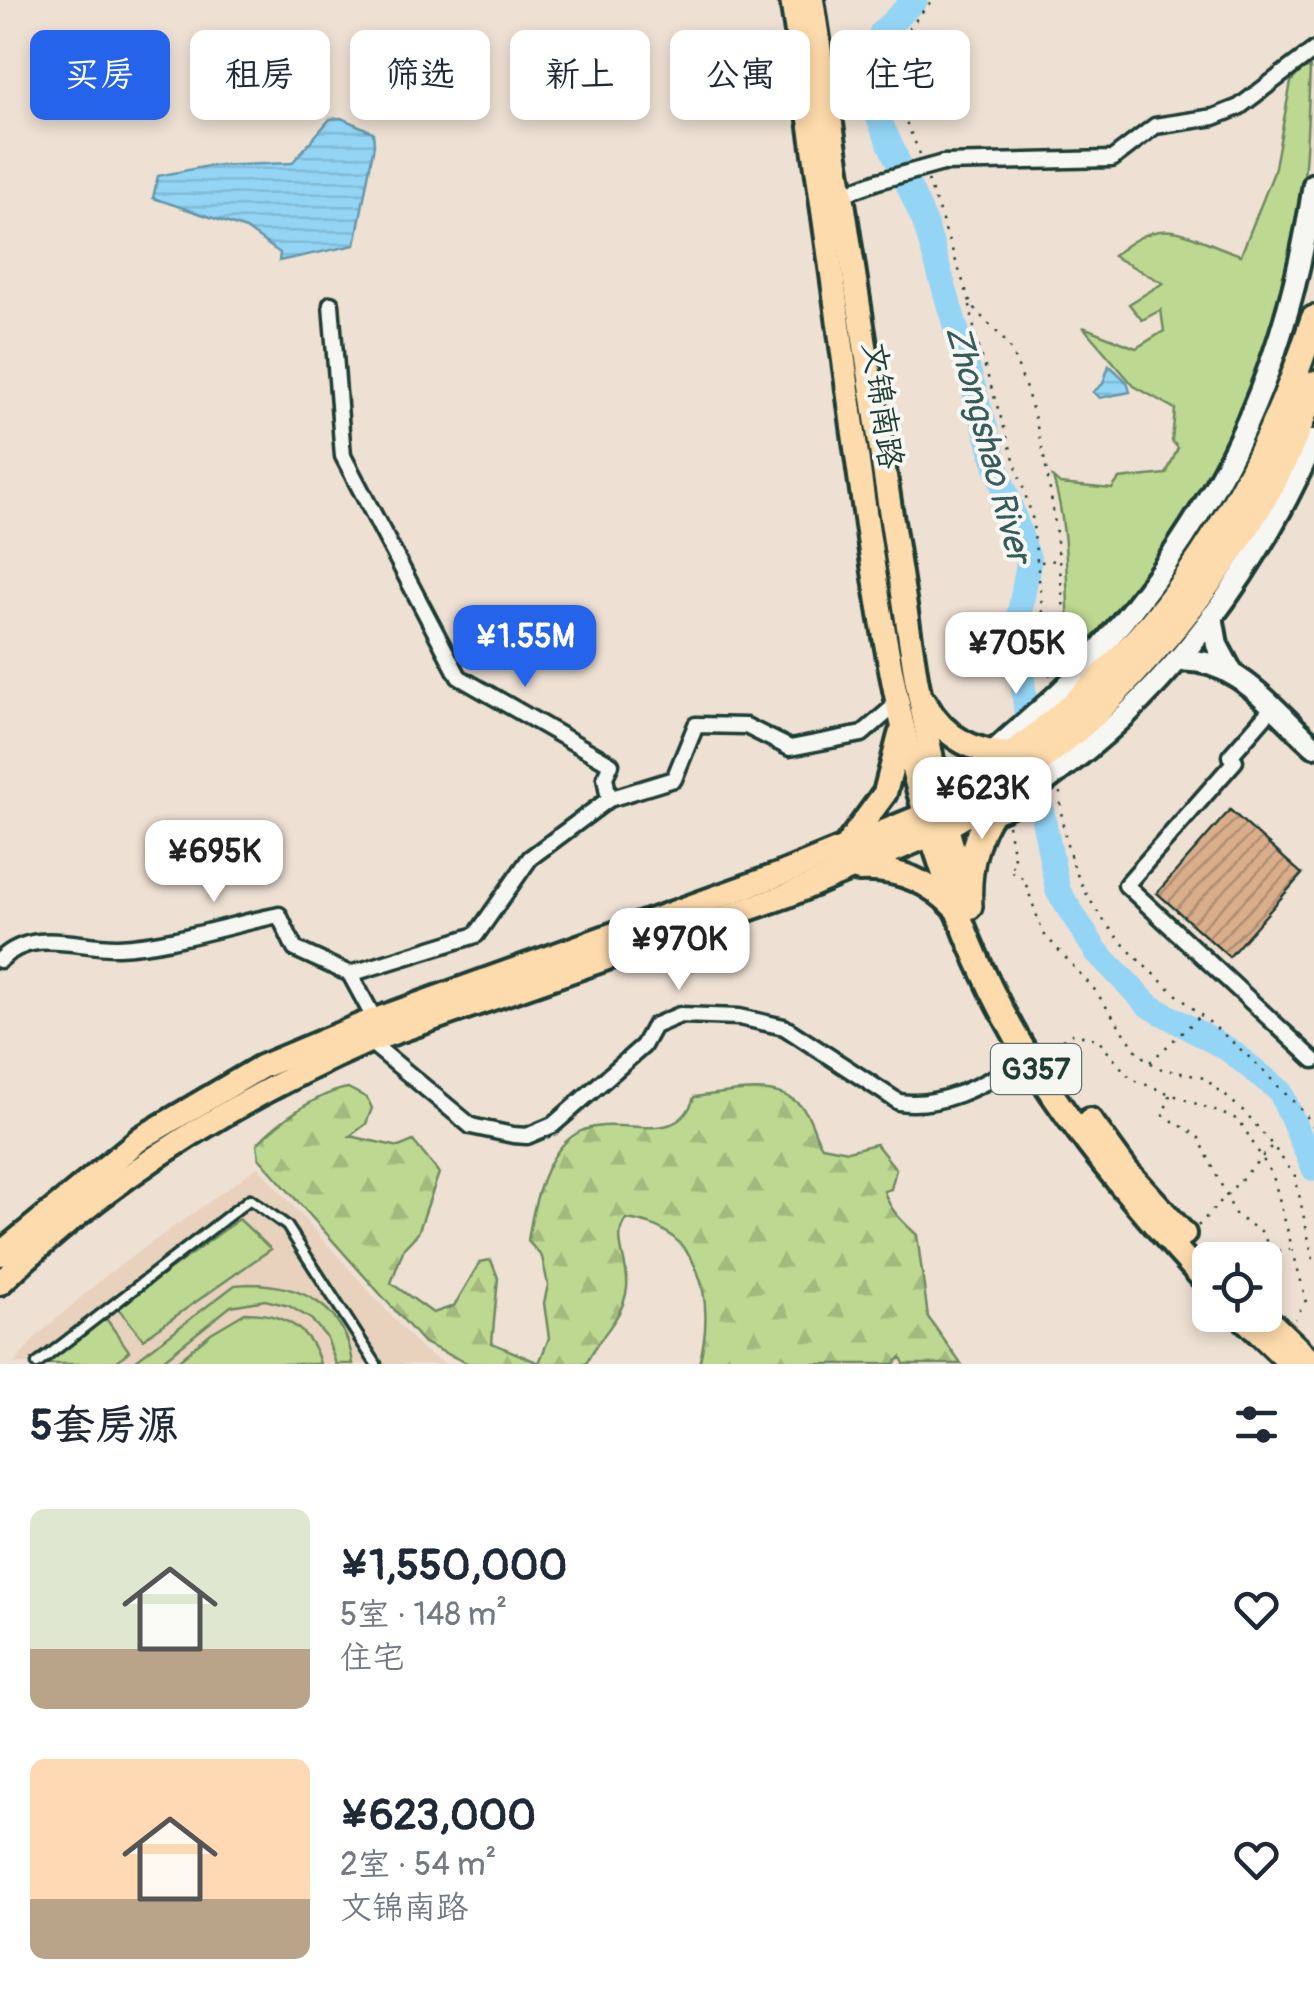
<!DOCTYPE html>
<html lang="zh">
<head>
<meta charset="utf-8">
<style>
	:root { --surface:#fff; --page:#f6f6f7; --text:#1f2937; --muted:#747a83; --accent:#2563eb }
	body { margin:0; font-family:Pangolin,"LXGW WenKai TC",sans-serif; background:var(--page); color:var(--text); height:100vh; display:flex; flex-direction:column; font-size:38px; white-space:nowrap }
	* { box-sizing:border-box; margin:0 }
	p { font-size:32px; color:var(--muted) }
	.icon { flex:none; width:55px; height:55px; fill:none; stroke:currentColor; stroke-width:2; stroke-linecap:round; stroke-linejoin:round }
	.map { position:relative; height:1364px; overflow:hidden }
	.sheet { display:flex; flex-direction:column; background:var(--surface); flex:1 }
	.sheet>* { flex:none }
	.top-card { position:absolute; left:30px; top:30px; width:1255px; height:90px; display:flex; gap:20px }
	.buttons { position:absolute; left:1192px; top:1242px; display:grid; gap:20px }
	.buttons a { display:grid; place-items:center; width:90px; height:90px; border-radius:15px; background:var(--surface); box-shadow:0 5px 15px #0003; font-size:50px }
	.price { position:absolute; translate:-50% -85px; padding:0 22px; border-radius:20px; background:#fff; color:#222; font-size:32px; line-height:65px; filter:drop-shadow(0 2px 5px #0008) }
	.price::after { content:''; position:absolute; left:50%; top:60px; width:30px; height:22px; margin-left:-15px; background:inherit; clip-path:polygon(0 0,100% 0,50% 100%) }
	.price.selected { background:var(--accent); color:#fff }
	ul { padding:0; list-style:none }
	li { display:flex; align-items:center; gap:30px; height:250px; padding:0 30px }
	li span { display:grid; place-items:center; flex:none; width:280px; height:200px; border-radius:15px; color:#555 }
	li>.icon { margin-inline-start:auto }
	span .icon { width:120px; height:120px; fill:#fffc; stroke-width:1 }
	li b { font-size:42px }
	h2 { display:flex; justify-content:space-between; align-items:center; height:120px; padding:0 30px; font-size:42px }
	.tag { padding:0 35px; border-radius:15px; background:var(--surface); box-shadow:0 5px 15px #0003; font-size:35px; line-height:90px }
	.tag.selected { background:var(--accent); color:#fff }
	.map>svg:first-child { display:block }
</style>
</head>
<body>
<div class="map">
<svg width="1314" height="1364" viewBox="0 0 1314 1364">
	<defs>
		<pattern id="forest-firs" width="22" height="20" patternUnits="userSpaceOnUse" patternTransform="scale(2.5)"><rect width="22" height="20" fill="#bdd890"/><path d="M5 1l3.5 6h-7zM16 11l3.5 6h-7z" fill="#a2ba7d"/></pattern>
		<pattern id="water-rules" width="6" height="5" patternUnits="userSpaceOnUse" patternTransform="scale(2.5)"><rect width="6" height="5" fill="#94d5f6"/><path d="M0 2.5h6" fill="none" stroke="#7fb8d4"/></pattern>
		<pattern id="building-hatch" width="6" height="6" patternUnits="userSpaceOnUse" patternTransform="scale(2.5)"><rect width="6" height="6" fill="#daad8b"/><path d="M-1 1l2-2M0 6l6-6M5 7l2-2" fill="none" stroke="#b08e72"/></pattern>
	</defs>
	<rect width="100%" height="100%" fill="#eee0d3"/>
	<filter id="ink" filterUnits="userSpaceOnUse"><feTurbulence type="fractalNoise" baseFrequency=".01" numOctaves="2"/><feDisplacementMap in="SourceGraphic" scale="20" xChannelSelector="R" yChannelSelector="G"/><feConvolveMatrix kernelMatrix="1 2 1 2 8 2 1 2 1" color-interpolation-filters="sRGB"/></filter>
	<g filter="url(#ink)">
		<polygon fill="#e8d1bd" points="258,1167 421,1349 445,1364 14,1364 39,1334 108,1274"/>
		<g fill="#bdd890" stroke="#6e8a62" stroke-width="2.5">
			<path d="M1310 68C1307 131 1306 196 1292 258 1259 415 1180 547 1072 663 1064 600 1072 540 1053 478L1060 484 1112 489 1119 479 1166 474 1178 448 1172 441 1175 409 1134 386 1083 327 1136 348 1164 331 1161 310 1142 320 1129 304 1163 283 1113 256C1166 210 1184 237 1241 255L1274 172 1291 82 1302 69Z"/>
			<polygon points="239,1219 271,1249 143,1339 118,1308"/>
			<path d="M249 1284C302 1284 346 1307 353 1364H336L327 1338 311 1319 289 1306 265 1300 231 1306 158 1364H131L235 1285Z"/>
			<path d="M245 1313C281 1313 311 1327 320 1364H174L211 1333Z"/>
			<polygon points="105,1317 129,1351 114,1364 47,1364"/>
		</g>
		<path fill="url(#forest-firs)" stroke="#6e8a62" stroke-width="2.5" d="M348 1088 367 1098 372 1108 366 1124 350 1136 399 1147 413 1141 439 1173 418 1233 404 1248 391 1283 433 1313 454 1306 480 1262 491 1260 498 1278 492 1343 539 1363 549 1338 544 1303 548 1285 542 1257 528 1241C533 1206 545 1150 579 1132 618 1112 678 1151 694 1097 729 1093 781 1078 805 1111 813 1121 814 1136 822 1146L848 1151 876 1144 896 1169 891 1189 884 1191C890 1211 903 1222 917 1235L928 1317 961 1364H904L901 1357 894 1364H699C716 1302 702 1227 626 1219 611 1238 630 1265 627 1288 623 1320 598 1336 586 1364H469L424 1343 259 1158 257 1144C278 1122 317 1093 348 1088Z"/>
		<g fill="url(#water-rules)" stroke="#6598a8" stroke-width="2.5">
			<polygon points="341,118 373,132 374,145 355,245 279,261 280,253 246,229 153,198 158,176 208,166 292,163 330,119"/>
			<polygon points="1109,365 1127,382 1130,392 1100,398 1093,392 1103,384"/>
		</g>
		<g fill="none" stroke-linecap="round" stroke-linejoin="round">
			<polyline stroke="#94d5f6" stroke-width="25" points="915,0 881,33 862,81 925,223 997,468 1029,560 1017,628 1031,758 1058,891 1096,951 1148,1005 1229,1050 1280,1091 1314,1169"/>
		</g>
		<polygon fill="url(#building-hatch)" stroke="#1f3d34" stroke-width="2.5" points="1230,810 1302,874 1229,957 1157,893"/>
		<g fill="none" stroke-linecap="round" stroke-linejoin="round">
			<defs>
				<polyline id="lane" points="37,1364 250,1199 287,1226 376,1364"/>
				<g id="street">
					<polyline points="943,163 1112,159 1155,126 1214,117 1239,107 1314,50"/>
					<polyline points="843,194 878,181"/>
					<polyline points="331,304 343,456 459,677 611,764 605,777 609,799 674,779 696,725 746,726 790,748 862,734 899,702"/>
					<polyline points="1272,708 1230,756 1235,761 1126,885 1314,1060"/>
					<path d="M0 960C33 927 78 948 118 947 168 945 229 925 279 915L295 949 350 974 375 1020"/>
					<polyline points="350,974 476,935 530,858 609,799"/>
					<path d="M369 1041 471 1126 513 1135 527 1136 553 1125 643 1046 654 1026 680 1015 739 1017 784 1027 899 1102C946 1109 991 1079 1030 1058"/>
				</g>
				<g id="secondary">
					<polyline points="1212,616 1217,645 1231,671"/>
					<path d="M1177 661C1235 655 1274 711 1314 746"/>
					<path d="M984 761C1012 732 1047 708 1074 678 1210 528 1285 386 1314 184"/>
					<path d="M986 815C1014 808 1035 789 1058 772 1171 688 1259 569 1314 440"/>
				</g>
				<g id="primary">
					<path d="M792 0C815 147 835 294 855 441 881 627 908 819 991 989 1045 1101 1126 1195 1210 1286"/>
					<polyline points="812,0 916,678 941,806 962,882"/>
					<path d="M925 703C944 738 977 755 1016 754"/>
					<polyline points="848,843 885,793 900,735"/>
					<path d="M859 870C896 868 929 881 955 908"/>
					<polyline points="1090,1120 1127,1171 1184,1234"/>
					<polyline points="0,1254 141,1138 261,1067 364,1024 781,874 925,815"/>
					<path d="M0 1283C108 1178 232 1101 369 1041L788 895 930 835"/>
					<polyline points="1240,1315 1291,1364"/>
					<polyline points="1263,1315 1314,1364"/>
				</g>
				<g id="highway">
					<path d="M925 815C1123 691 1243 542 1314 319"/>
					<polyline points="930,835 999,794"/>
					<path d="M969 906C967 873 973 840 992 811 1017 771 1063 745 1096 712 1185 624 1277 505 1314 384"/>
				</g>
			</defs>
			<use href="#lane" stroke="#1f3d34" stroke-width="15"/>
			<use href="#street" stroke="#1f3d34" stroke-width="21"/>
			<use href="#secondary" stroke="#1f3d34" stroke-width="28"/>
			<use href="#primary" stroke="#1f3d34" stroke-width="30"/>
			<use href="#highway" stroke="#1f3d34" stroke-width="32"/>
			<g stroke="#1f3d34" stroke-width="2.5" stroke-dasharray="2.5 8" stroke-linecap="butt">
				<polyline points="920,154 894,94 892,49 932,0"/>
				<path d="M928 180 969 299C979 320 1003 332 1012 353 1053 446 1059 559 1068 658"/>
				<polyline points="970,305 976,339 1032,516 1050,677"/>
				<polyline points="1041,562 1058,560"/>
				<path d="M1060 792C1063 938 1186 988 1274 1082 1287 1096 1304 1110 1314 1127"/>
				<polyline points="1008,825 1015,864 1008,870 1024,879 1043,933 1094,989 1139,1054 1158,1068 1204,1078 1246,1113 1273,1146 1295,1176 1314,1264"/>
				<polyline points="1044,1051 1072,1034 1097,1039 1131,1079 1239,1120 1273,1176 1306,1300 1295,1319"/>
				<polyline points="1150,1062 1199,1017"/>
				<polyline points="1170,1095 1163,1115 1198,1136 1236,1216 1261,1231 1272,1252 1290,1249"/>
				<polyline points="1198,1226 1271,1147"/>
			</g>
			<use href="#lane" stroke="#f6f6f2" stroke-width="8"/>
			<use href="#street" stroke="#f6f6f2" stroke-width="14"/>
			<use href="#secondary" stroke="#f6f6f2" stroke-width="20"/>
			<use href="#primary" stroke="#fedbac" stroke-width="22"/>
			<use href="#highway" stroke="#fedbac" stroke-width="25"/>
			<defs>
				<polyline id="street-bridge" points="878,181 943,163"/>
			</defs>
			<use href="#street-bridge" stroke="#1f3d34" stroke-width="21" stroke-linecap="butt"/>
			<use href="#street-bridge" stroke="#f6f6f2" stroke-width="14"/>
		</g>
	</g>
	<g text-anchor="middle" stroke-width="8" stroke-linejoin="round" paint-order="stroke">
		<rect fill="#f6f6f2" stroke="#60746d" stroke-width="2.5" x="991" y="1044" width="90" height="50" rx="8"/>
		<g font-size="30" font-weight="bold" fill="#1f3d34">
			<text x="1036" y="1079">G357</text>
		</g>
		<g font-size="32" fill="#1f3d34" stroke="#f6f6f2">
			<text transform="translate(883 405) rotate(82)" y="11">文锦南路</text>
		</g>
		<g font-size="35" font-style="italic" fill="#365b5b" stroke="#f6f6f2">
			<text transform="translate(989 444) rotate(75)" y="12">Zhongshao River</text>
		</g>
	</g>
</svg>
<div class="buttons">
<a><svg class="icon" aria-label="locate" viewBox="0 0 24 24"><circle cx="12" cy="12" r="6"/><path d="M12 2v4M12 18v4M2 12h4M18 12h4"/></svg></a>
</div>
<b class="price selected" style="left:525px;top:690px">¥1.55M</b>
<b class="price" style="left:1016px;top:697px">¥705K</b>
<b class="price" style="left:982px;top:842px">¥623K</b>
<b class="price" style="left:214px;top:905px">¥695K</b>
<b class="price" style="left:679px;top:993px">¥970K</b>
<div class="top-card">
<a class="tag selected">买房</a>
<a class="tag">租房</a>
<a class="tag">筛选</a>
<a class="tag">新上</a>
<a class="tag">公寓</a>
<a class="tag">住宅</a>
</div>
</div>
<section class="sheet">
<h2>5套房源<svg class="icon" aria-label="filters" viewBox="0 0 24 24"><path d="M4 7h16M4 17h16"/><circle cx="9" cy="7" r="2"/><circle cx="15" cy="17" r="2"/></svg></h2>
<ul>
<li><span style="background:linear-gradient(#dfe7d0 70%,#b9a48a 0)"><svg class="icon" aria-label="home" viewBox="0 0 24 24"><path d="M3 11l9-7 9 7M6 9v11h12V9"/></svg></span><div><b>¥1,550,000</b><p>5室 · 148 m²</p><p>住宅</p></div><svg class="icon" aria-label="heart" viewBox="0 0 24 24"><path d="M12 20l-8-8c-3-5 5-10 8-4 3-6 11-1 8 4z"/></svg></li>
<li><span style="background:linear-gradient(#ffd9b3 70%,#b9a48a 0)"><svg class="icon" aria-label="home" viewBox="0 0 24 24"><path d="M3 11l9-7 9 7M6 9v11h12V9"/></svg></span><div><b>¥623,000</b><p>2室 · 54 m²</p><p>文锦南路</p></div><svg class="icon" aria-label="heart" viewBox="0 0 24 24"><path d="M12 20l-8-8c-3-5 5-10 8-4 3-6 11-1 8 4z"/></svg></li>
</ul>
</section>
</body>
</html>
